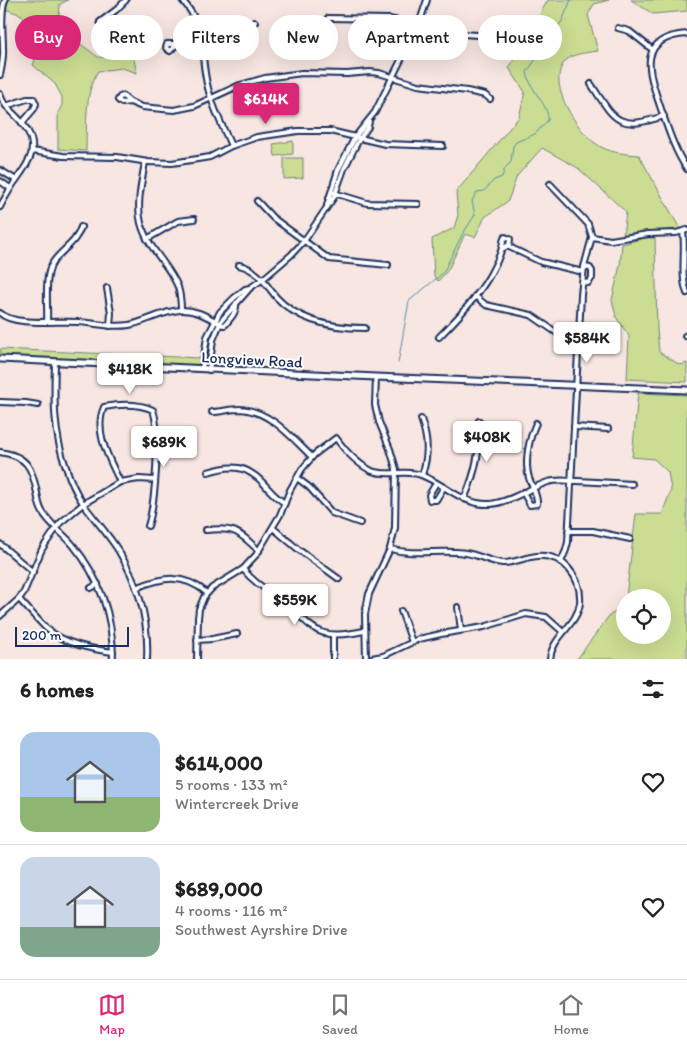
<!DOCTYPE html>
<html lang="en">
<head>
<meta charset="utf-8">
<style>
	:root { --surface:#fff; --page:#f6f6f6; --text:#222; --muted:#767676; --line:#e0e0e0; --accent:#db2777 }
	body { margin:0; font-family:Itim,sans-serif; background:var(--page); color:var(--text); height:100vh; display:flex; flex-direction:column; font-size:19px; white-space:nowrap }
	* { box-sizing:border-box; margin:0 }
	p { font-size:16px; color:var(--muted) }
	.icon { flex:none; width:28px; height:28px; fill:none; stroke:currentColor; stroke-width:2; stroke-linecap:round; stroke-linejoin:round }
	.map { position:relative; height:659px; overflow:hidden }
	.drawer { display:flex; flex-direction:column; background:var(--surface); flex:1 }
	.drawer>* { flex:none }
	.banner { position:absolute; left:15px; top:15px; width:658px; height:45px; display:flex; gap:10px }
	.controls { position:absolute; left:616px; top:589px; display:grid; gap:10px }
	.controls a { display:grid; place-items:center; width:55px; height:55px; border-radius:50%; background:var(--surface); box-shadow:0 5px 20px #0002; font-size:25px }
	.scale { position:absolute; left:15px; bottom:12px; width:114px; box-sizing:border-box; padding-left:5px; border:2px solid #1b2f5e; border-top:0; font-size:14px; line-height:18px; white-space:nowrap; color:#1b2f5e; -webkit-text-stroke:4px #fff; paint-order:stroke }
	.price { position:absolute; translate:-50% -42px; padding:0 11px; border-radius:5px; background:#fff; color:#222; font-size:16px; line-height:32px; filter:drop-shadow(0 1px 2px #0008) }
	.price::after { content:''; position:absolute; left:50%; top:30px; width:15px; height:11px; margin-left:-8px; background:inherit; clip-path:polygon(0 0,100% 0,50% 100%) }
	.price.on { background:var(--accent); color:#fff }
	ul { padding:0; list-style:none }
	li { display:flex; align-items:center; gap:15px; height:125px; padding:0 20px }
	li+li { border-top:1px solid var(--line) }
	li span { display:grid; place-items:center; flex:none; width:140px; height:100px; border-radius:15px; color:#555 }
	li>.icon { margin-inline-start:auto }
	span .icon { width:60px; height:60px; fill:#fffc; stroke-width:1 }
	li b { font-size:21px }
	h2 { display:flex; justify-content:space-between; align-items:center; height:60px; padding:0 20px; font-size:21px }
	.chip { padding:0 18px; border-radius:22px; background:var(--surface); box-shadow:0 5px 20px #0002; font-size:18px; line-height:45px }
	.chip.on { background:var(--accent); color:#fff }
	.menu { display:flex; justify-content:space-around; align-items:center; height:70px; border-top:1px solid var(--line); background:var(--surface); font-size:14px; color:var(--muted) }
	.menu a { display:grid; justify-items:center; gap:2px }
	.menu .on { color:var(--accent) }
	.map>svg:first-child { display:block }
</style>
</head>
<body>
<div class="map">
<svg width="687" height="659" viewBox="0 0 687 659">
	<rect width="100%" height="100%" fill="#f7e6e2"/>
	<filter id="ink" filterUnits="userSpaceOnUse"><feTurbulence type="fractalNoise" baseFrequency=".02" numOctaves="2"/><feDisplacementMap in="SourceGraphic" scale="10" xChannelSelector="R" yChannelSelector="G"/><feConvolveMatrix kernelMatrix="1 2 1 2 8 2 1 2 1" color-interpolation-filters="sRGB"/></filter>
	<g filter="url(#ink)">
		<g fill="#cadd92" stroke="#728678">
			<path d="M9 0H68L60 4 58 27 98 57 108 58 123 48 132 51 137 73 122 68 98 71C84 94 87 125 86 151L58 149V113L62 105V97L55 84 33 65C41 49 28 30 22 15L5 9Z"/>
			<path d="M548 0H609L594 4 588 15 598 51C586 53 570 53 563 64 548 86 577 130 595 143 608 153 624 154 639 155L680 229 641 232 623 236 626 212 578 168 542 148 517 176 508 201 485 217 475 237 465 234 448 270 438 281 434 276 432 239 454 228 458 215 456 192 519 117 525 92 509 68Z"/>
			<polygon points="631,0 687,0 687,11 653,14"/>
			<polygon points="293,141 293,154 275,156 273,144"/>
			<polygon points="284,158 303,158 303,178 284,179"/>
			<polygon points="645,238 655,238 657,329 659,352 680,365 687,363 687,382 627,379 629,336 616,317 612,300 620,265 622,244"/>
			<polygon points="0,349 200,358 199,365 194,366 0,356"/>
			<polygon points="638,393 687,395 687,659 577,659 609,616 625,605 625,635 662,635 662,598 626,597 636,514 662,514 671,490 668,472 654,459 632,457"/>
		</g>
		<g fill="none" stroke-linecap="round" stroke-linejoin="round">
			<path stroke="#568daa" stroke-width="1" d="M398 363 409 301 443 273 462 235 475 215 472 201 477 192 484 191 494 180 502 177 505 168 511 162 513 146 516 142 535 134 548 120C550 106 529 90 527 72L562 21 571 0"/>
			<defs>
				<g id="street">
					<path d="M182 0C208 28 199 55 208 88 213 108 223 127 231 146"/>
					<polyline points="328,18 389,19 462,34 493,36"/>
					<polyline points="100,22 116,10 126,0"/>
					<polyline points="618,28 629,31 653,50"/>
					<path d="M687 34C632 38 651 78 662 112 669 132 675 151 687 169"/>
					<polyline points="177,44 167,44 166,48 170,51 177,44 187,40 228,31 255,22"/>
					<path d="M0 75C2 66 4 57 3 47 3 32 0 14 5 0"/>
					<path d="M591 84C615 121 618 131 664 116"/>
					<path d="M0 94C4 108 15 113 23 124 42 148 28 164 14 183 9 191 4 199 0 207"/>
					<polyline points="130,102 122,103 118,100 120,97 123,96 130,102 142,107 174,110 194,106 240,85 265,78 302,73 347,74 370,72 379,73 418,85 467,91 485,95 490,99"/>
					<polyline points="6,106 27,99 34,99 36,104 34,109 22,123"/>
					<polyline points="32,151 63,156 117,157 148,162 172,163 210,157 231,146 257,137 298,131 330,131 385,144 443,146"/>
					<path d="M145 162C142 181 136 204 141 223 147 248 169 264 178 287 180 294 181 302 181 310"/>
					<polyline points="0,170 16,180"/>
					<polyline points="0,181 10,188"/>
					<polyline points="550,184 588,224 592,237 584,267 581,295 568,542 566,550 561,562"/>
					<polyline points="334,193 367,203 418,204"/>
					<polyline points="257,201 273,218 329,259 388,265"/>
					<polyline points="327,205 338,170 355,137 375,112 419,24 427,0"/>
					<path d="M683 232C686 251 680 274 687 293"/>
					<polyline points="592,237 611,240 648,234 676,233 687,230"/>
					<polyline points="147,239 178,221 194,219"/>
					<polyline points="502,249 507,246 541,262 583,272"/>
					<path d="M239 265C257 269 265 283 276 297 299 322 333 328 365 328"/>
					<polyline points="582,282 588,283 592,278 592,271 590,268 584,267"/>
					<polyline points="107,288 111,313 110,326"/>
					<polyline points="475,296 486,305 531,315 560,335 570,340 579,341"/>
					<path d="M0 313C15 327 60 320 79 322 96 323 112 328 129 325 146 322 163 311 180 310 197 309 209 318 223 325H225C231 318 237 312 236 303"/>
					<path d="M47 322C48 306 44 277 52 264 60 250 76 244 81 227"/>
					<polyline points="685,336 687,335"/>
					<path d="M439 337C457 319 482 292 493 269 496 264 499 257 501 251 503 246 502 241 505 237L510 239 509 246"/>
					<polyline points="579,345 592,346 596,341 591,337 579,334"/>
					<path d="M55 362C54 398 53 433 66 467 70 480 76 493 84 505 95 520 108 534 118 550 138 583 149 621 147 659"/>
					<polyline points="202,369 207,337 220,312 234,298 245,289 250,288 263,279 291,255 304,241 334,197 344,169 357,143 368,127 369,121"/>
					<polyline points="209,370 213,340 221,321 250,288"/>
					<polyline points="0,402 26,403 38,405"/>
					<path d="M212 412C221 412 230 409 239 409 270 410 291 437 312 457"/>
					<path d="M421 419C428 439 429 454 422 475"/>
					<polyline points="574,427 608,429"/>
					<path d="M0 452C27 456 32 467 37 493 38 499 39 506 42 511 49 524 64 534 73 545 100 578 113 617 113 659"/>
					<path d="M208 472C232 464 247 465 265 485 271 492 276 498 285 503"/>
					<polyline points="297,478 309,487 332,513 360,523"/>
					<path d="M120 482C110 460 93 432 104 407 121 404 138 403 153 410 161 432 155 504 148 526"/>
					<polyline points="436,483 429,495 430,500 436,500 444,487"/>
					<path d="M523 492 530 505 537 504C538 495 532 487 529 478 524 461 529 439 536 423"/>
					<path d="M464 499C476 473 481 449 479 421"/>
					<polyline points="273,528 299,550 339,579"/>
					<path d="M206 530C235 527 238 531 259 551"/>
					<polyline points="568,531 593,531 630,539"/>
					<polyline points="0,544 33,572"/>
					<path d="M390 549C415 556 440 549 466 553 479 555 490 562 503 563 514 563 525 557 537 556 563 554 582 577 580 603 577 626 552 636 550 659"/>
					<path d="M243 569C247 574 252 579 257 583 264 589 273 592 280 598 315 627 313 642 364 631"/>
					<polyline points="91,588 98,584"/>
					<path d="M136 588C163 577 183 573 207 593"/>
					<path d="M19 599C28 609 37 619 46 628 64 644 91 649 113 652"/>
					<polyline points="458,607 461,630"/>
					<polyline points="401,611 412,642"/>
					<polyline points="0,616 19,599 24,592 42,549 60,523 83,504 120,482 139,479 154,480"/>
					<polyline points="333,635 333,659"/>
					<polyline points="197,640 212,639 237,634"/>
					<path d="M197 659 198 618 199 609 204 597 212 588 243 569 256 555 280 515 290 490 302 469 315 454 336 438C346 452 357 464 372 471 388 477 406 469 421 475 445 484 463 506 491 504 511 502 529 488 548 482 558 479 568 481 578 481 596 482 614 483 632 484"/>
					<polyline points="366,659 365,614 369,594 390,549 395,528 396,469 390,449 379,422 375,405 376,377"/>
					<polyline points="366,659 383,656 419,639 441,634 484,627 526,614 546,617 563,632"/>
				</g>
				<polyline id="secondary" points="0,359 376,377 687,390"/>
			</defs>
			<use href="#street" stroke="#1b2f5e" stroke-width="8"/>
			<use href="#secondary" stroke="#1b2f5e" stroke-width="9"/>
			<use href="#street" stroke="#fff" stroke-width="4"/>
			<use href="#secondary" stroke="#fff" stroke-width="5"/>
		</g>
	</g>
	<g text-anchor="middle" stroke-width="4" stroke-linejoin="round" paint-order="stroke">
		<g font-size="16" fill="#1b2f5e" stroke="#fff">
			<text transform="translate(252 359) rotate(3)" y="6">Longview Road</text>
		</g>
	</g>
</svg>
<div class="controls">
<a><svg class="icon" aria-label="locate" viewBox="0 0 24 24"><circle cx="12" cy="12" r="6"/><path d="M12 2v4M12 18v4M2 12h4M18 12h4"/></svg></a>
</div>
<div class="scale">200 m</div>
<b class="price on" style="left:266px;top:125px">$614K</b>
<b class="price" style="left:587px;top:364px">$584K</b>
<b class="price" style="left:130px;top:395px">$418K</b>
<b class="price" style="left:487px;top:463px">$408K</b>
<b class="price" style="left:164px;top:468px">$689K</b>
<b class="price" style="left:295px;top:626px">$559K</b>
<div class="banner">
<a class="chip on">Buy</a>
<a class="chip">Rent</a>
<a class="chip">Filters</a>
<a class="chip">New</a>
<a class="chip">Apartment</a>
<a class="chip">House</a>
</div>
</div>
<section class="drawer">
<h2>6 homes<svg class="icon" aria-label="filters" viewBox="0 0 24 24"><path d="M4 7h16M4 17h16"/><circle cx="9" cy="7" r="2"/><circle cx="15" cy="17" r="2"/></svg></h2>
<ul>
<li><span style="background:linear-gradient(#a9c7e8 65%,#8fb573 0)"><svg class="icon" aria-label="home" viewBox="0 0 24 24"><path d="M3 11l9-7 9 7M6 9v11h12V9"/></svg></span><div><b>$614,000</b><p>5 rooms · 133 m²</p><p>Wintercreek Drive</p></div><svg class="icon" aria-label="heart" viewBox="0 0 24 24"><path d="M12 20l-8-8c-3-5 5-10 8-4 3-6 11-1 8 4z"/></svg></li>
<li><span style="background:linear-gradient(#c9d6e8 70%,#7fa58c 0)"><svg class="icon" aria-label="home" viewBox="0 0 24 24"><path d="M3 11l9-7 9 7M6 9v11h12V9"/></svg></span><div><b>$689,000</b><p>4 rooms · 116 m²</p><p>Southwest Ayrshire Drive</p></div><svg class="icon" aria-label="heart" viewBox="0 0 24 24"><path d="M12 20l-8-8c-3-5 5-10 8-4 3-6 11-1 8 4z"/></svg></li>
</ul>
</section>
<nav class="menu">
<a class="on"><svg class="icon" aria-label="map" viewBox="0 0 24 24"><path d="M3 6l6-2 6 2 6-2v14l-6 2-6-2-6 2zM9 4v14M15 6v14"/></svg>Map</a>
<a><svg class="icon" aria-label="saved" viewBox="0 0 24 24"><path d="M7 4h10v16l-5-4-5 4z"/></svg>Saved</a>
<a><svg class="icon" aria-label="home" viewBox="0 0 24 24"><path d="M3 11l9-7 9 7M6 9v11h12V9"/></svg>Home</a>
</nav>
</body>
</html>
